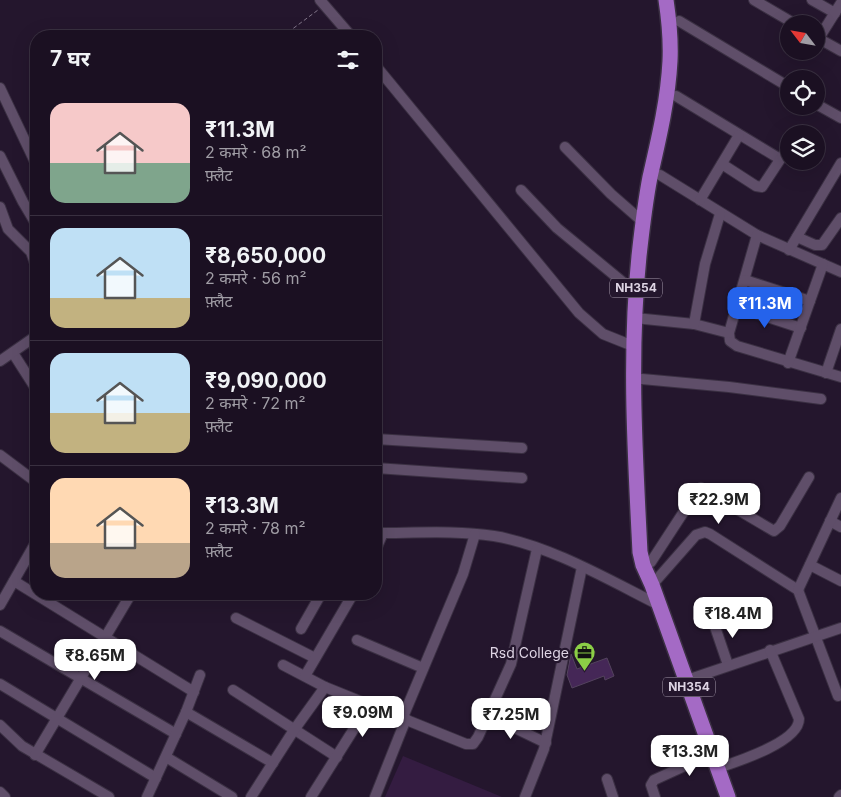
<!DOCTYPE html>
<html lang="hi">
<head>
<meta charset="utf-8">
<style>
	:root { --surface:#1b1022; --page:#24192a; --text:#f1f3f6; --muted:#a09da5; --line:#393040; --accent:#2563eb }
	body { margin:0; font-family:Inter,"Noto Sans Devanagari",sans-serif; background:var(--page); color:var(--text); height:100vh; display:flex; flex-direction:column; font-size:19px; white-space:nowrap }
	* { box-sizing:border-box; margin:0 }
	p { font-size:16px; color:var(--muted) }
	.icon { flex:none; width:28px; height:28px; fill:none; stroke:currentColor; stroke-width:2; stroke-linecap:round; stroke-linejoin:round }
	.map { position:relative; flex:1; overflow:hidden }
	.side { position:absolute; left:30px; top:30px; width:352px; height:570px; display:flex; flex-direction:column; background:var(--surface); border-radius:20px; box-shadow:0 5px 20px #0002,0 0 0 1px var(--line) }
	.side>* { flex:none }
	.needle { width:32px; rotate:301deg }
	.fabs { position:absolute; left:780px; top:15px; display:grid; gap:10px }
	.fabs a { display:grid; place-items:center; width:45px; height:45px; border-radius:50%; background:var(--surface); box-shadow:0 5px 20px #0002,0 0 0 1px var(--line); font-size:25px }
	.price { position:absolute; translate:-50% -42px; padding:0 11px; border-radius:10px; background:#fff; color:#222; font-size:16px; line-height:32px; filter:drop-shadow(0 1px 2px #0008) }
	.price::after { content:''; position:absolute; left:50%; top:30px; width:15px; height:11px; margin-left:-8px; background:inherit; clip-path:polygon(0 0,100% 0,50% 100%) }
	.price.on { background:var(--accent); color:#fff }
	ul { padding:0; list-style:none }
	li { display:flex; align-items:center; gap:15px; height:125px; padding:0 20px }
	li+li { border-top:1px solid var(--line) }
	li span { display:grid; place-items:center; flex:none; width:140px; height:100px; border-radius:15px; color:#555 }
	li>.icon { margin-inline-start:auto }
	span .icon { width:60px; height:60px; fill:#fffc; stroke-width:1 }
	li b { font-size:21px }
	h2 { display:flex; justify-content:space-between; align-items:center; height:60px; padding:0 20px; font-size:21px }
	.map>svg:first-child { display:block }
</style>
</head>
<body>
<div class="map">
<svg width="841" height="797" viewBox="0 0 841 797">
	<rect width="100%" height="100%" fill="#24162d"/>
	<polygon fill="#341c41" points="403,756 502,797 385,797"/>
	<polygon fill="#452757" stroke="#53435d" points="571,654 577,669 607,658 614,676 605,680 604,676 572,688 567,675"/>
	<g fill="none" stroke-linecap="round" stroke-linejoin="round">
		<defs>
			<g id="minor">
				<polyline points="320,0 351,36"/>
				<polyline points="754,0 795,24"/>
				<polyline points="812,0 835,13"/>
				<polyline points="679,21 789,87"/>
				<polyline points="816,37 841,51"/>
				<polyline points="819,38 841,3"/>
				<polyline points="376,66 579,313 603,334 633,346"/>
				<polyline points="0,88 36,164"/>
				<polyline points="676,96 780,159"/>
				<polyline points="816,104 841,118"/>
				<polyline points="796,134 798,131"/>
				<polyline points="565,147 611,194 643,222"/>
				<polyline points="0,156 23,202 36,224"/>
				<polyline points="722,164 756,186 762,187 789,146"/>
				<polyline points="660,175 757,235 841,272"/>
				<polyline points="521,190 557,228 636,293"/>
				<polyline points="700,200 739,135"/>
				<polyline points="0,207 8,229 31,252 36,266"/>
				<polyline points="757,235 729,333 730,341 737,346 841,377"/>
				<polyline points="797,237 815,245 822,245 841,218"/>
				<polyline points="789,250 841,163"/>
				<polyline points="745,280 810,301"/>
				<polyline points="737,307 801,328"/>
				<polyline points="635,318 694,324 729,333"/>
				<polyline points="694,324 705,264 720,214"/>
				<polyline points="13,353 36,389"/>
				<polyline points="0,361 36,336"/>
				<polyline points="788,363 823,264"/>
				<polyline points="826,373 841,329"/>
				<polyline points="642,379 729,387 821,399"/>
				<polyline points="376,439 522,448"/>
				<polyline points="0,455 36,482"/>
				<polyline points="376,468 522,478"/>
				<polyline points="830,521 841,527"/>
				<path d="M376 533C414 533 457 530 494 536 549 545 609 580 659 605"/>
				<polyline points="376,549 383,533"/>
				<polyline points="651,562 696,493 701,488 774,531 780,526 809,477"/>
				<polyline points="810,565 841,581"/>
				<polyline points="14,581 194,692"/>
				<polyline points="652,585 696,535 705,532 710,534 798,590 838,696"/>
				<polyline points="798,590 841,498"/>
				<polyline points="0,605 36,542"/>
				<polyline points="236,618 315,658"/>
				<polyline points="713,621 728,665"/>
				<polyline points="301,629 321,594"/>
				<polyline points="0,631 176,734"/>
				<polyline points="357,640 423,668"/>
				<polyline points="283,665 325,687 466,744 473,744 478,737 511,664 537,549"/>
				<polyline points="305,676 353,594"/>
				<polyline points="687,680 841,628"/>
				<polyline points="0,684 156,778"/>
				<polyline points="233,690 337,757"/>
				<polyline points="186,712 273,763"/>
				<polyline points="488,715 546,743"/>
				<polyline points="403,717 463,574 475,534"/>
				<polyline points="0,725 22,746 109,797"/>
				<polyline points="35,755 131,594"/>
				<polyline points="166,757 232,797"/>
				<path d="M718 768C736 762 799 742 799 719L770 650"/>
				<polyline points="607,779 613,797"/>
				<polyline points="0,792 5,797"/>
				<polyline points="147,797 186,712 200,675"/>
				<polyline points="251,797 294,730 325,687"/>
				<polyline points="311,797 369,705"/>
				<polyline points="375,797 406,719"/>
				<polyline points="525,797 544,749 582,567"/>
				<polyline points="655,797 651,785 654,780 713,753"/>
				<polyline points="839,797 841,795"/>
			</g>
			<path id="highway" d="M666 0C669 20 671 40 670 61 668 100 659 138 650 177 645 203 642 229 639 256 629 355 635 453 640 552L643 565 652 585 728 797"/>
		</defs>
		<use href="#minor" stroke="#3b3043" stroke-width="12"/>
		<use href="#highway" stroke="#3b3043" stroke-width="18"/>
		<polyline stroke="#82768a" stroke-width="1" stroke-dasharray="4 2.5" stroke-linecap="butt" points="283,36 318,10"/>
		<use href="#minor" stroke="#5f4e69" stroke-width="10"/>
		<use href="#highway" stroke="#a46ac5" stroke-width="15"/>
	</g>
	<defs>
		<symbol id="office-pin" viewBox="-11 -11 22 30"><path d="M0 17L-7.5 6A9.5 9.5 0 1 1 7.5 6Z" fill="#8bce46" stroke="#24162d"/><path d="M-6-3h4V-5.5h4V-3h4V5H-6ZM-1-4.5V-3h2v-1.5ZM-6 0V1H6V0Z" fill="#111"/></symbol>
	</defs>
	<g fill-rule="evenodd">
		<use href="#office-pin" x="572" y="640" width="25" height="34"/>
	</g>
	<g text-anchor="middle" stroke-width="4.5" stroke-linejoin="round" paint-order="stroke">
		<g fill="#24162d" stroke="#a69bad" stroke-width="1">
			<rect x="610" y="278.5" width="52" height="19" rx="4"/>
			<rect x="663" y="677.5" width="52" height="19" rx="4"/>
		</g>
		<g font-size="12" font-weight="bold" fill="#ded4e4">
			<text x="636" y="292">NH354</text>
			<text x="689" y="691">NH354</text>
		</g>
		<g font-size="14" fill="#ded4e4" stroke="#24162d" text-anchor="end">
			<text x="569" y="658">Rsd College</text>
		</g>
	</g>
</svg>
<div class="fabs">
<a><svg class="needle" viewBox="-14 -14 28 28"><path d="M0-13l5 13h-10z" fill="#e53935"/><path d="M0 13l5-13h-10z" fill="#a09da5"/></svg></a>
<a><svg class="icon" aria-label="locate" viewBox="0 0 24 24"><circle cx="12" cy="12" r="6"/><path d="M12 2v4M12 18v4M2 12h4M18 12h4"/></svg></a>
<a><svg class="icon" aria-label="layers" viewBox="0 0 24 24"><path d="M12 4l9 5-9 5-9-5zM3 14l9 5 9-5"/></svg></a>
</div>
<b class="price on" style="left:765px;top:329px">₹11.3M</b>
<b class="price" style="left:719px;top:525px">₹22.9M</b>
<b class="price" style="left:733px;top:639px">₹18.4M</b>
<b class="price" style="left:95px;top:681px">₹8.65M</b>
<b class="price" style="left:363px;top:738px">₹9.09M</b>
<b class="price" style="left:511px;top:740px">₹7.25M</b>
<b class="price" style="left:690px;top:777px">₹13.3M</b>
<section class="side">
<h2>7 घर<svg class="icon" aria-label="filters" viewBox="0 0 24 24"><path d="M4 7h16M4 17h16"/><circle cx="9" cy="7" r="2"/><circle cx="15" cy="17" r="2"/></svg></h2>
<ul>
<li><span style="background:linear-gradient(#f6c9c9 60%,#7fa58c 0)"><svg class="icon" aria-label="home" viewBox="0 0 24 24"><path d="M3 11l9-7 9 7M6 9v11h12V9"/></svg></span><div><b>₹11.3M</b><p>2 कमरे · 68 m²</p><p>फ़्लैट</p></div></li>
<li><span style="background:linear-gradient(#bfe0f5 70%,#c2b280 0)"><svg class="icon" aria-label="home" viewBox="0 0 24 24"><path d="M3 11l9-7 9 7M6 9v11h12V9"/></svg></span><div><b>₹8,650,000</b><p>2 कमरे · 56 m²</p><p>फ़्लैट</p></div></li>
<li><span style="background:linear-gradient(#bfe0f5 60%,#c2b280 0)"><svg class="icon" aria-label="home" viewBox="0 0 24 24"><path d="M3 11l9-7 9 7M6 9v11h12V9"/></svg></span><div><b>₹9,090,000</b><p>2 कमरे · 72 m²</p><p>फ़्लैट</p></div></li>
<li><span style="background:linear-gradient(#ffd9b3 65%,#b9a48a 0)"><svg class="icon" aria-label="home" viewBox="0 0 24 24"><path d="M3 11l9-7 9 7M6 9v11h12V9"/></svg></span><div><b>₹13.3M</b><p>2 कमरे · 78 m²</p><p>फ़्लैट</p></div></li>
</ul>
</section>
</div>
</body>
</html>
